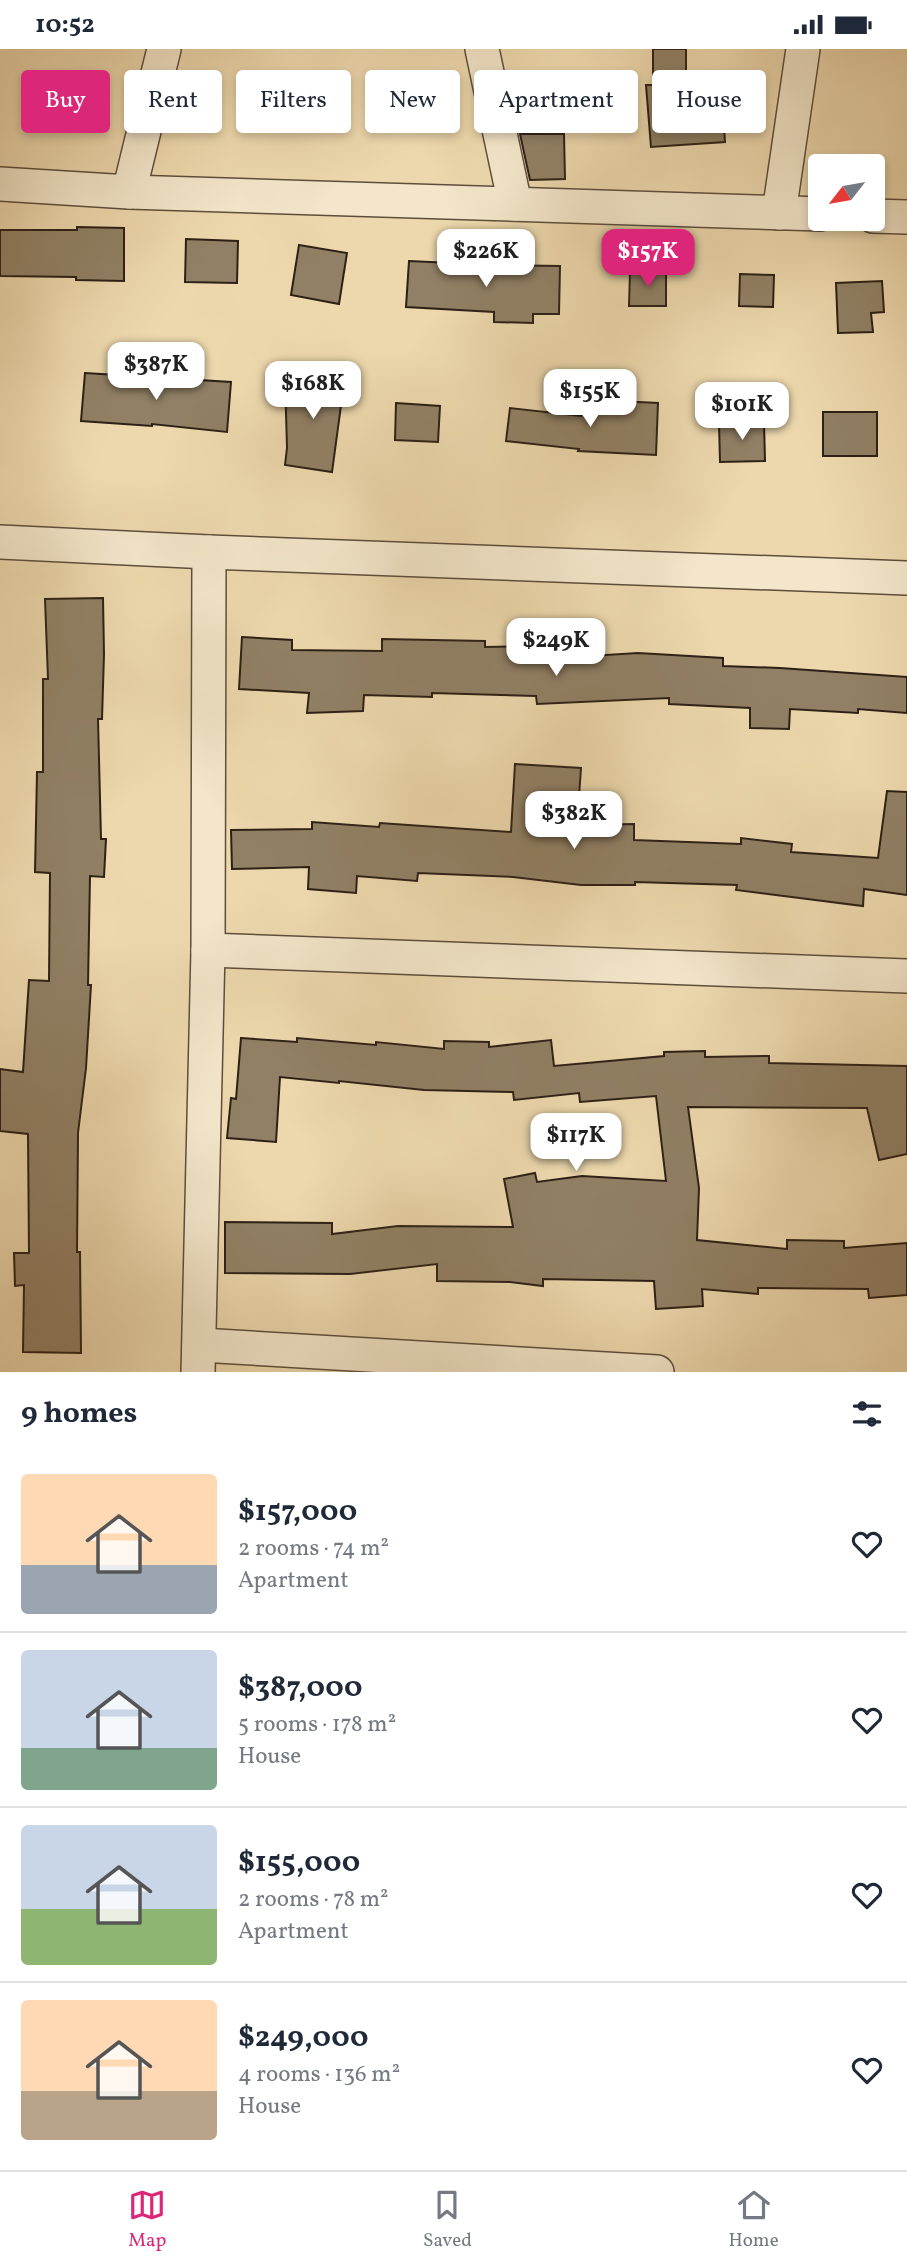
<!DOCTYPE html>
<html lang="en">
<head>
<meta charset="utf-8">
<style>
	:root { --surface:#fff; --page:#f6f6f7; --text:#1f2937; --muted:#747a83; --line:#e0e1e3; --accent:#db2777 }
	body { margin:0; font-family:Vollkorn,serif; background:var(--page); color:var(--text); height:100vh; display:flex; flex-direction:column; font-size:26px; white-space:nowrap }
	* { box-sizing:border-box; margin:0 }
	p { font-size:23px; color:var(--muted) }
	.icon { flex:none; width:38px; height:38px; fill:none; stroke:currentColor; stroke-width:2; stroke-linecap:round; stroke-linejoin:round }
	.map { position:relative; height:1323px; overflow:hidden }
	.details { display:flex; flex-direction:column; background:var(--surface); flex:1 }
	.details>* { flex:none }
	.guide { position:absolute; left:21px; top:21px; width:866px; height:63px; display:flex; gap:14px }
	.needle { width:46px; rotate:239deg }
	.fabs { position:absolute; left:808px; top:105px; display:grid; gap:14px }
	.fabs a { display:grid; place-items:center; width:77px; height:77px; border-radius:7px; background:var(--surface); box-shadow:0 4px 10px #0003; font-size:35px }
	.price { position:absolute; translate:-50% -60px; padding:0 16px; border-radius:14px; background:#fff; color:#222; font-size:23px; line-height:46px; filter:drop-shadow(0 2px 4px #0008) }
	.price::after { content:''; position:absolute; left:50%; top:42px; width:21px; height:16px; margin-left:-10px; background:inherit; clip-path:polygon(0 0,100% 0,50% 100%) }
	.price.on { background:var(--accent); color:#fff }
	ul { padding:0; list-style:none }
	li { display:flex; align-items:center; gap:21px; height:175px; padding:0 21px }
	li+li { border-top:2px solid var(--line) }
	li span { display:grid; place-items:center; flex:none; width:196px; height:140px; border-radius:7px; color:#555 }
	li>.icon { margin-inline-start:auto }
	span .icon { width:84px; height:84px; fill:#fffc; stroke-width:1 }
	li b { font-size:30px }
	h2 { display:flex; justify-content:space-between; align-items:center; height:84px; padding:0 21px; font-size:30px }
	.chip { padding:0 24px; border-radius:7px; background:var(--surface); box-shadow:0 4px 10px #0003; font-size:24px; line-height:63px }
	.chip.on { background:var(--accent); color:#fff }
	.status { display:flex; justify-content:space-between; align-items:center; height:49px; padding:0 35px; background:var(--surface); direction:ltr }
	.status svg { height:19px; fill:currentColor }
	.tab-bar { display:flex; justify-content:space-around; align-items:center; height:98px; border-top:2px solid var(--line); background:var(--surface); font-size:19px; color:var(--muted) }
	.tab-bar a { display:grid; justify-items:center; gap:4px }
	.tab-bar .on { color:var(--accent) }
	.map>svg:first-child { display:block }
</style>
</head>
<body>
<div class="status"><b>10:52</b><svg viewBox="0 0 49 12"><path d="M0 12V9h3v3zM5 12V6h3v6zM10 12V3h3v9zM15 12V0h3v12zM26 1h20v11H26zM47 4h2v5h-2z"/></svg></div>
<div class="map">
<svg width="907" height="1323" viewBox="0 0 907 1323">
	<rect width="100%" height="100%" fill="#edd8ad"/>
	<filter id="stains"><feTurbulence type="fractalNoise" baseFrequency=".00286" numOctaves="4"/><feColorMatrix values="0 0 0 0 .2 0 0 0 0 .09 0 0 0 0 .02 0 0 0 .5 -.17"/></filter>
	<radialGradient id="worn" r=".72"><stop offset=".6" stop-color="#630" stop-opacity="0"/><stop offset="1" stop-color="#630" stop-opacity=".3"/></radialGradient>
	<g fill="#918065" stroke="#2d2016" stroke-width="2">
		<polygon points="653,0 686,0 686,33 721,31 725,93 651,98 646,36 653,36"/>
		<polygon points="28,40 71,41 70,81 28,81"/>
		<polygon points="520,85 564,85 565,130 530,131"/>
		<polygon points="77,178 124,179 124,232 76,231 76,228 0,227 0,181 77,181"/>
		<polygon points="186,190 238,192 237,234 185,233"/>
		<polygon points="299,196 347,204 339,255 291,246"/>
		<polygon points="409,212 495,216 560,217 559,265 533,265 533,274 494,273 494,263 406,258"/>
		<polygon points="630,222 666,222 666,257 629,257"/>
		<polygon points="740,225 774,226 773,258 739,257"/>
		<polygon points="882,232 884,263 871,264 873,283 838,284 836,234"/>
		<polygon points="85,324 231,333 227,383 152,375 152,377 81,372"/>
		<polygon points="345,327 332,423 285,416 287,399 285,329"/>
		<polygon points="618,352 658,354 656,406 578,402 579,400 506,392 510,359 581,367 582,356 618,359"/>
		<polygon points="396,354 440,357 438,393 395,391"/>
		<rect x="823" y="363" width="54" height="44"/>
		<polygon points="719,374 764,374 765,412 720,413"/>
		<polygon points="103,549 104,605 102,670 98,670 101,790 106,790 104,828 90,827 88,936 91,936 86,1019 78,1084 77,1203 80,1203 81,1304 23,1303 24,1236 15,1237 14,1204 29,1204 28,1085 0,1082 0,1020 23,1023 29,931 49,932 50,824 35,823 37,723 43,723 43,630 48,630 45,550"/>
		<polygon points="242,588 292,591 292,601 382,602 382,590 485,592 485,598 573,596 574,608 638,604 723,609 723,617 780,619 907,628 907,664 858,660 858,664 790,660 789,680 750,679 750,659 669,655 669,649 537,655 536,647 432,644 432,648 364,646 363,662 307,664 309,644 239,640"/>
		<polygon points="515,715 581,719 577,776 634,775 634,791 741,795 741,789 792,795 791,803 878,809 887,742 907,743 907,846 864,840 863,857 736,841 737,836 635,833 635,836 581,836 513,828 418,824 417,832 357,827 356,844 308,840 309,818 232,820 231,781 312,780 312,773 379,778 380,774 511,783"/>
		<polygon points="241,989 297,993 297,989 376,996 376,993 444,1000 444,992 489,993 489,998 551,991 554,1017 664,1007 664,1003 705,1002 705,1008 769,1007 769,1014 907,1017 907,1105 879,1111 867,1059 688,1058 699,1139 697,1191 787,1200 787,1191 844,1192 844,1199 907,1194 907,1246 869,1249 868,1240 758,1239 758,1245 702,1240 703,1257 656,1260 654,1232 543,1230 543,1237 510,1233 437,1232 437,1215 350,1225 225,1224 225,1173 332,1174 332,1185 398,1177 513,1178 504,1130 535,1124 537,1133 582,1127 666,1132 656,1047 580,1053 579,1044 514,1051 513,1043 424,1041 339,1032 339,1034 280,1028 276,1093 227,1089 231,1049 236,1050"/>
	</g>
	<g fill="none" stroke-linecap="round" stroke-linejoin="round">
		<defs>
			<g id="minor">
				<polyline points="482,0 515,155"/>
				<polyline points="0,135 129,143 821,165"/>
				<polyline points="129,143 164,0"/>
				<polyline points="779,164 803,0"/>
				<polyline points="873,167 907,168"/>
				<polyline points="0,493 209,503 907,529"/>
				<polyline points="208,901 907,927"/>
				<polyline points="200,1296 657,1323"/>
				<polyline points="198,1323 208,901 209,503"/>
			</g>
		</defs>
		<use href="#minor" stroke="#5d4e3c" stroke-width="36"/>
		<use href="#minor" stroke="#f3e6ca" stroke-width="33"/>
	</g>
	<rect width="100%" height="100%" filter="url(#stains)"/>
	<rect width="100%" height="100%" fill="url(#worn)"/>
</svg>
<div class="fabs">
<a><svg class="needle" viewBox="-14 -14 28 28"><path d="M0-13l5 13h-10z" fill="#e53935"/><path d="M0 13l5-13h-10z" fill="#747a83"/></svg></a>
</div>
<b class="price" style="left:486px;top:240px">$226K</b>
<b class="price on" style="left:648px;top:240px">$157K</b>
<b class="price" style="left:156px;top:353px">$387K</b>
<b class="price" style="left:313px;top:372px">$168K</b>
<b class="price" style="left:590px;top:380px">$155K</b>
<b class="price" style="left:742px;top:393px">$101K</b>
<b class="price" style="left:556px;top:629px">$249K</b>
<b class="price" style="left:574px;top:802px">$382K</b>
<b class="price" style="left:576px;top:1124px">$117K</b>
<div class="guide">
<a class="chip on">Buy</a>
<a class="chip">Rent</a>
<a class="chip">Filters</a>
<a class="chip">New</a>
<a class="chip">Apartment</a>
<a class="chip">House</a>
</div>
</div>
<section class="details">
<h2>9 homes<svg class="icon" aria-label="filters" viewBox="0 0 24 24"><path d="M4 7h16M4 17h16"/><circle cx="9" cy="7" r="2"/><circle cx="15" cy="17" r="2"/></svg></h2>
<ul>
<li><span style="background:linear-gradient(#ffd9b3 65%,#9aa5b1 0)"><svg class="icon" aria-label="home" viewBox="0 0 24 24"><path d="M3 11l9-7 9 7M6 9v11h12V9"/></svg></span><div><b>$157,000</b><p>2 rooms · 74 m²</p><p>Apartment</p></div><svg class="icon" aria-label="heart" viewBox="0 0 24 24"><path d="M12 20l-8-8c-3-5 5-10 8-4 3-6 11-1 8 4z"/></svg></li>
<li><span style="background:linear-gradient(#c9d6e8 70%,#7fa58c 0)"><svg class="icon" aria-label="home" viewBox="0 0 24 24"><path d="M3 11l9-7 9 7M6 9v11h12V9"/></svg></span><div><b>$387,000</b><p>5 rooms · 178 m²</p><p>House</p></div><svg class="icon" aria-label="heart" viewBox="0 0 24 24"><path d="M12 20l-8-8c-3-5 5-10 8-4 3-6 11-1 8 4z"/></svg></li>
<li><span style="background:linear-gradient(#c9d6e8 60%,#8fb573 0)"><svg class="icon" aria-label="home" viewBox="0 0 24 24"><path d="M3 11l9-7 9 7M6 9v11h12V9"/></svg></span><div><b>$155,000</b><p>2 rooms · 78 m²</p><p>Apartment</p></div><svg class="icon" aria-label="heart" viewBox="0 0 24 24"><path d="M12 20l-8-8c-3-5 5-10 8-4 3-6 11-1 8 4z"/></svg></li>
<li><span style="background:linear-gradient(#ffd9b3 65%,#b9a48a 0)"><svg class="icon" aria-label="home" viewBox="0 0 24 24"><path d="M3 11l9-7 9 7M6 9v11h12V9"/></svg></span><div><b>$249,000</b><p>4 rooms · 136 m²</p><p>House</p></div><svg class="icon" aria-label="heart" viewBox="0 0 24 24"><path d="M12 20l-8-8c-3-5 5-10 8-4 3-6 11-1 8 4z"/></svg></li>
</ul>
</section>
<nav class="tab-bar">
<a class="on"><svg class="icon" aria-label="map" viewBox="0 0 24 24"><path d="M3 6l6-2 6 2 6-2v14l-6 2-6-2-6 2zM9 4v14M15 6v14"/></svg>Map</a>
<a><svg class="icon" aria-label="saved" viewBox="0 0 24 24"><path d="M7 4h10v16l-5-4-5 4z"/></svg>Saved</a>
<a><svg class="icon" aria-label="home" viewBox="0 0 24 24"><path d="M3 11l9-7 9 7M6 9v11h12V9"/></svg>Home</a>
</nav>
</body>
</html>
